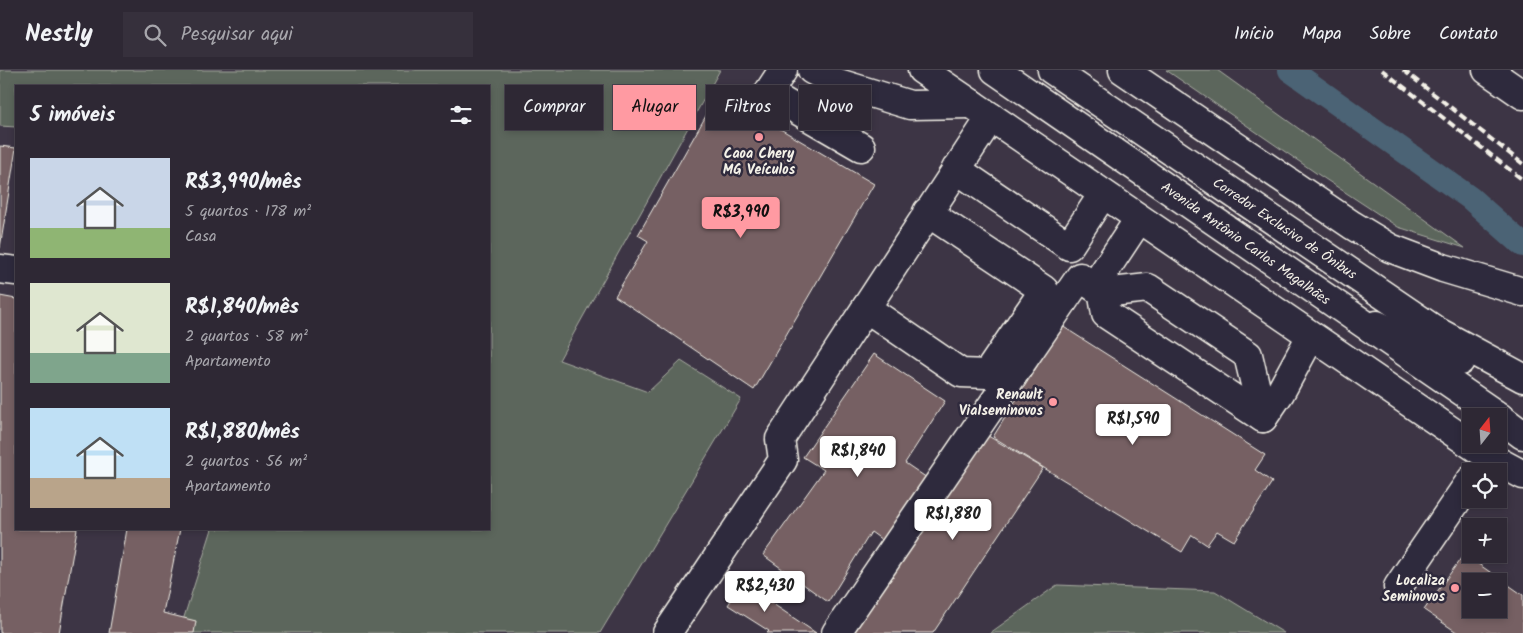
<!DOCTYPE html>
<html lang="pt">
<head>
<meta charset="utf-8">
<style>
	:root { --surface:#2e2834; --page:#36303c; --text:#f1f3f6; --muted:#a7a6ac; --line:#49444f; --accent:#ff9aa2 }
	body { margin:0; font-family:Kalam,sans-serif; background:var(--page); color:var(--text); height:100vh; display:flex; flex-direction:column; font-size:19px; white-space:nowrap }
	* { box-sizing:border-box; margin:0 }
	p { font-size:16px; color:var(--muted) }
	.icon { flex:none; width:28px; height:28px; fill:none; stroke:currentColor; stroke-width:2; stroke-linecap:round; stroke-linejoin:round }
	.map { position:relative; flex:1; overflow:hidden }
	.side { position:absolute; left:15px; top:15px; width:475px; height:445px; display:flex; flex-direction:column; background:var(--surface); border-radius:0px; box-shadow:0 2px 8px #0003,0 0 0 1px var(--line) }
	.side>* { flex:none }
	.banner { position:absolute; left:505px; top:15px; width:475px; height:45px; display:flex; gap:10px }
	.needle { width:32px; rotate:17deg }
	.tools { position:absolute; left:1462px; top:338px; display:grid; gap:10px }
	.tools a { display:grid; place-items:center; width:45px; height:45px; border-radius:0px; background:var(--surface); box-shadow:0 2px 8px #0003,0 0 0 1px var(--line); font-size:25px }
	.price { position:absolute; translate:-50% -42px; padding:0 11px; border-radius:5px; background:#fff; color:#222; font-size:16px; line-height:32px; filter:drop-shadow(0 1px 2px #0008) }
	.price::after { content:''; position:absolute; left:50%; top:30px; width:15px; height:11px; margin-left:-8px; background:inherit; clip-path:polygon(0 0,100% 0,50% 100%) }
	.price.selected { background:var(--accent); color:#111 }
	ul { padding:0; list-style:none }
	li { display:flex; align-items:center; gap:15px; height:125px; padding:0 15px }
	li span { display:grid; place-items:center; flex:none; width:140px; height:100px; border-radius:0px; color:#555 }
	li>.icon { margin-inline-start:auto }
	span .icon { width:60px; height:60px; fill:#fffc; stroke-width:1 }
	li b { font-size:21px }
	h2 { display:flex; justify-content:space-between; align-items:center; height:60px; padding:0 15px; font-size:21px }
	.tag { padding:0 18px; border-radius:0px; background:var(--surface); box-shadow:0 2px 8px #0003,0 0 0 1px var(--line); font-size:18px; line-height:45px }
	.tag.selected { background:var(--accent); color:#111 }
	header { display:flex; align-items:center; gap:30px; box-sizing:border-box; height:70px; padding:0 25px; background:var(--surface); border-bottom:1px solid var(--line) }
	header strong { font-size:24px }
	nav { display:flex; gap:28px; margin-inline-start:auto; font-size:18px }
	.search { width:350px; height:45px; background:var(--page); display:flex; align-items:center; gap:12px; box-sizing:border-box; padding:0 18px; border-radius:0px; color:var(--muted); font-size:19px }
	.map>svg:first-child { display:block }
</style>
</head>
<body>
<header>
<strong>Nestly</strong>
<div class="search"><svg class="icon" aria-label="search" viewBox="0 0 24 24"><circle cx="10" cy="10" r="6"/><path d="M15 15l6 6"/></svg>Pesquisar aqui</div>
<nav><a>Início</a><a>Mapa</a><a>Sobre</a><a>Contato</a></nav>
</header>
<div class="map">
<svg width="1523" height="563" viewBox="0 0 1523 563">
	<rect width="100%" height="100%" fill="#3d3545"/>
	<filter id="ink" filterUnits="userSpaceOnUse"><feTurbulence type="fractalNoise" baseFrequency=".02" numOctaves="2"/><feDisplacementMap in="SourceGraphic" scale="10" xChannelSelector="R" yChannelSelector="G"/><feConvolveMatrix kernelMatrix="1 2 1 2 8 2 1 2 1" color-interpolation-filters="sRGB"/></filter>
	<g filter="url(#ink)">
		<g fill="#5c665b" stroke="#a8aca2">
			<polygon points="0,0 720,0 559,290 648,322 681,291 741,329 600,563 179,563 212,459 489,459 489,16 16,16 16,57 0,56"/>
			<polygon points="1166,0 1217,0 1465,178 1398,157 1316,103"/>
			<polygon points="1057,515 1215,521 1284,563 990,563"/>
		</g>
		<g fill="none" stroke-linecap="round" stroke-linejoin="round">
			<polyline stroke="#4b6374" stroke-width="24" points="1290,0 1470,128 1523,175"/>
		</g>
		<g fill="#766163" stroke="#f4f1e8" fill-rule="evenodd">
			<polygon points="719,23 874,114 754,320 615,226 648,171 638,165"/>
			<polygon points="0,76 16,78 0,178"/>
			<polygon points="0,226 16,229 16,459 77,459 59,563 0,563"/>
			<polygon points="1062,256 1265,385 1255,400 1272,412 1234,471 1217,461 1207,475 1192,465 1182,482 993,367"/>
			<polygon points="874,284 945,331 905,393 930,410 889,475 871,462 828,532 763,485 824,400 803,387"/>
			<polygon points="983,363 1043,398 933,563 854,563"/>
			<polygon points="127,459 180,459 163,543 196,551 194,563 109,563"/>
			<path d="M1464 484 1523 525V563H1458L1424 540ZM1471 511H1499V539H1471Z"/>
			<polygon points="742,513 816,563 767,563 769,561 728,535"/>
		</g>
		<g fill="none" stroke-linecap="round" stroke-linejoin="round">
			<defs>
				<g id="minor">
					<polyline points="783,0 768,23 861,77"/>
					<polyline points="1052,0 1438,262 1523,308"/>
					<polyline points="956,99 1069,176 1103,124"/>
					<polyline points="1139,149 1100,208 1106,244 1263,348 1280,323 1311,266"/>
					<polyline points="0,199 16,201"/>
					<polyline points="866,238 961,303 987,304 1044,220 927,142"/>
					<polyline points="1377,255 1460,291"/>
					<polyline points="1398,517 1471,410"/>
					<polyline points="667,563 783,390 780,369 991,47"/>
					<polyline points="836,563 1080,207 1103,223 1148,218 1248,285 1263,348"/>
				</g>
				<polyline id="major" points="1487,0 1523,25"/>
				<g id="highway">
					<polyline points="812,0 835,12 910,35 972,34"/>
					<polyline points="922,0 1488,386 1523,405"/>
					<polyline points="995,0 1498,346"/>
					<polyline points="1123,0 1352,155 1390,178 1443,198 1523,222"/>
					<polyline points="1499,347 1523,365"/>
				</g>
			</defs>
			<use href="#minor" stroke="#f4f1e8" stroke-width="31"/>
			<use href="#major" stroke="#f4f1e8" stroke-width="31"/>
			<use href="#highway" stroke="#f4f1e8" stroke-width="31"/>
			<use href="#minor" stroke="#2f2a3d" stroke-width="28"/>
			<use href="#major" stroke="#2f2a3d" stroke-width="28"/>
			<use href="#highway" stroke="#2f2a3d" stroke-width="28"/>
			<g stroke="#f4f1e8" stroke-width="4" stroke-dasharray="8 4" stroke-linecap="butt">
				<polyline points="1382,0 1523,110"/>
				<polyline points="1403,0 1523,94"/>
			</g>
		</g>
	</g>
	<g fill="#ff9aa2" stroke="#2f2a3d" stroke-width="2">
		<circle cx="759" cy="67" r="5"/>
		<circle cx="1053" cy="332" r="5"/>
		<circle cx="1455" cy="518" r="5"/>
	</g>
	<g text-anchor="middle" stroke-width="5" stroke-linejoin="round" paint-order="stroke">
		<g font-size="14" font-weight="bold" fill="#f4f1e8" stroke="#2f2a3d" text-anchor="end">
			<text x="759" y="88" text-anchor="middle">Caoa Chery<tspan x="759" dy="16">MG Veículos</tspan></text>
			<text x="1043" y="329">Renault<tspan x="1043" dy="16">Via1seminovos</tspan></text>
			<text x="1445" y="515">Localiza<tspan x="1445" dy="16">Seminovos</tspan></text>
		</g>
		<g font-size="14" fill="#f4f1e8" stroke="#2f2a3d">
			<text transform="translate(1285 158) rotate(34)" y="5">Corredor Exclusivo de Ônibus</text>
			<text transform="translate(1246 173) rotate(35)" y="5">Avenida Antônio Carlos Magalhães</text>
		</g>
	</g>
</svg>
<div class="tools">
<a><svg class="needle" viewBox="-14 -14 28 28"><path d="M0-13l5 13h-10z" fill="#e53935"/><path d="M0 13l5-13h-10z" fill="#a7a6ac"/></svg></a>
<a><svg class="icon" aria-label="locate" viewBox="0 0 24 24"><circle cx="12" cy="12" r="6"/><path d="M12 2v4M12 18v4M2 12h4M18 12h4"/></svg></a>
<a>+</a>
<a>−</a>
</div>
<b class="price selected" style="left:741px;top:169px">R$3,990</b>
<b class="price" style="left:1133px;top:376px">R$1,590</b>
<b class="price" style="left:858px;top:408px">R$1,840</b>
<b class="price" style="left:953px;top:471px">R$1,880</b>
<b class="price" style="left:765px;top:543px">R$2,430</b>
<div class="banner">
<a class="tag">Comprar</a>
<a class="tag selected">Alugar</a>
<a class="tag">Filtros</a>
<a class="tag">Novo</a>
</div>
<section class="side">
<h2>5 imóveis<svg class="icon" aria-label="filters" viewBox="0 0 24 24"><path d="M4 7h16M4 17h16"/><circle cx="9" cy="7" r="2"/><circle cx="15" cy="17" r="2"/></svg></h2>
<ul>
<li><span style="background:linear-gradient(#c9d6e8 70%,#8fb573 0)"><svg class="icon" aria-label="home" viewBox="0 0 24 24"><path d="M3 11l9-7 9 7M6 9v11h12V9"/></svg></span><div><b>R$3,990/mês</b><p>5 quartos · 178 m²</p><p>Casa</p></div></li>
<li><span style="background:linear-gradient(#dfe7d0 70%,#7fa58c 0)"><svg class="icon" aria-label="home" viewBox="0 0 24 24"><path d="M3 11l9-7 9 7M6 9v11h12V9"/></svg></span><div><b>R$1,840/mês</b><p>2 quartos · 58 m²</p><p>Apartamento</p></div></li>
<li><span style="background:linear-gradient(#bfe0f5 70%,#b9a48a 0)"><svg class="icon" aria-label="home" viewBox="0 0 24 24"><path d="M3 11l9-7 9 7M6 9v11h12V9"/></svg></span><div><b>R$1,880/mês</b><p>2 quartos · 56 m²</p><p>Apartamento</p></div></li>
</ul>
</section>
</div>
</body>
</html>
